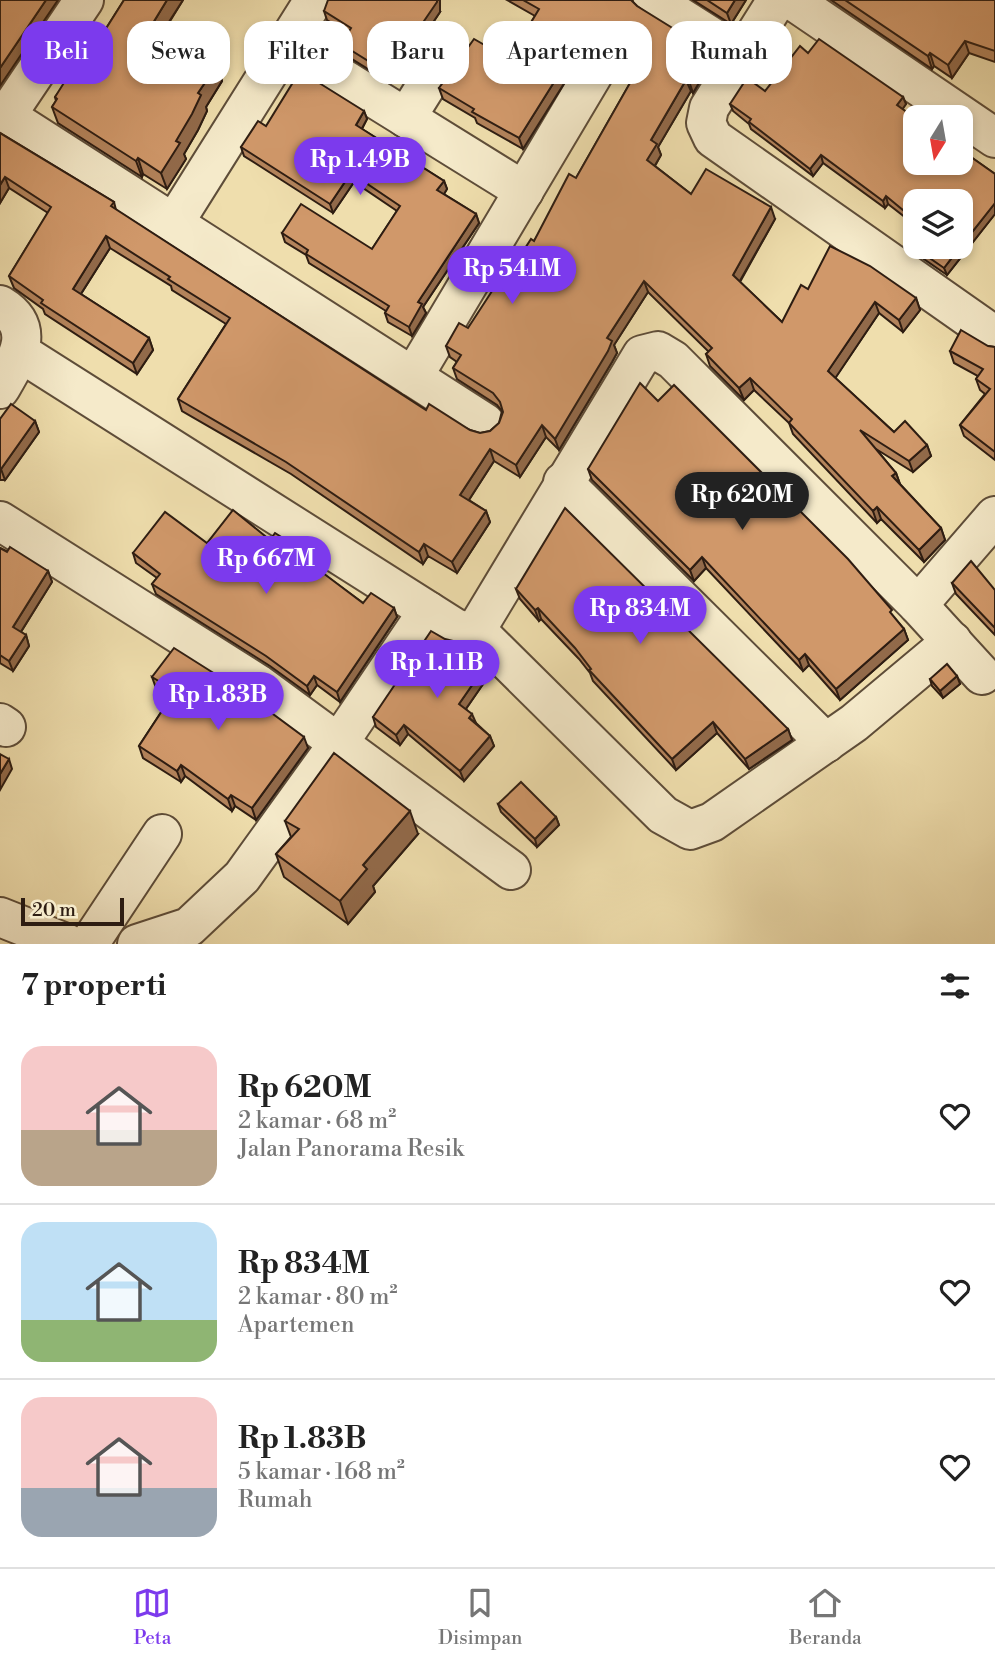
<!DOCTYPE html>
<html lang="id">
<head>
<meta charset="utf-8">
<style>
	:root { --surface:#fff; --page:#f6f6f6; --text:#222; --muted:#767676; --line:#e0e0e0; --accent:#7c3aed }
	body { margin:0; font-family:"Libre Bodoni",serif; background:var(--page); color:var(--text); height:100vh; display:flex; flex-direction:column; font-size:26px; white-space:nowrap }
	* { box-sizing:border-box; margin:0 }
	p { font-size:23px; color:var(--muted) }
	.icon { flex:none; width:38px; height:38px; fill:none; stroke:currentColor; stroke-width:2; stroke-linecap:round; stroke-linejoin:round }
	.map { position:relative; height:944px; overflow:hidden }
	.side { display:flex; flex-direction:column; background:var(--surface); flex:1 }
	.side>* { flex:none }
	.banner { position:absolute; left:21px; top:21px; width:954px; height:63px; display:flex; gap:14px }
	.needle { width:46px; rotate:191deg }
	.controls { position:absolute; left:903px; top:105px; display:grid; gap:14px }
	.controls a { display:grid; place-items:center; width:70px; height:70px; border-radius:14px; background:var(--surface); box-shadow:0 4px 10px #0003; font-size:35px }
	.scale { position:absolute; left:21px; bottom:18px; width:103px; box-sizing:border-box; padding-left:7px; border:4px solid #2e1d12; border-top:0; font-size:19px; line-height:24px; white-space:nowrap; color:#2e1d12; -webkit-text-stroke:5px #f5eaca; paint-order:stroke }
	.price { position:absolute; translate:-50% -60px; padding:0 16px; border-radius:24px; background:var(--accent); color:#fff; font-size:23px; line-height:46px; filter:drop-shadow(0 2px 4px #0008) }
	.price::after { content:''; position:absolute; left:50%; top:42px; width:21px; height:16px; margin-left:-10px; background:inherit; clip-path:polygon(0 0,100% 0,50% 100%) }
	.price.on { background:#222; color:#fff }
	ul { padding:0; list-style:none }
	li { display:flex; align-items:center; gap:21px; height:175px; padding:0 21px }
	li+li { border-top:2px solid var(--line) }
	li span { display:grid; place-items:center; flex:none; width:196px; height:140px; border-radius:21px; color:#555 }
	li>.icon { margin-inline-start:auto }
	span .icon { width:84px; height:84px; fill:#fffc; stroke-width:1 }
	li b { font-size:30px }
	h2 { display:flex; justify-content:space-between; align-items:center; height:84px; padding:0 21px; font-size:30px }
	.chip { padding:0 24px; border-radius:21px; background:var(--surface); box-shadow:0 4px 10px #0003; font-size:24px; line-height:63px }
	.chip.on { background:var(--accent); color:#fff }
	.menu { display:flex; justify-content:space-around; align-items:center; height:98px; border-top:2px solid var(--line); background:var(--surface); font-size:19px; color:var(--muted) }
	.menu a { display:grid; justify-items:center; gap:4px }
	.menu .on { color:var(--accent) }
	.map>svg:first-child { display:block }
</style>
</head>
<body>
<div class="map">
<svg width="995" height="944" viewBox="0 0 995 944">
	<rect width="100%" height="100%" fill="#efdead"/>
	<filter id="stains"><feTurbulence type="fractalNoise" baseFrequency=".00286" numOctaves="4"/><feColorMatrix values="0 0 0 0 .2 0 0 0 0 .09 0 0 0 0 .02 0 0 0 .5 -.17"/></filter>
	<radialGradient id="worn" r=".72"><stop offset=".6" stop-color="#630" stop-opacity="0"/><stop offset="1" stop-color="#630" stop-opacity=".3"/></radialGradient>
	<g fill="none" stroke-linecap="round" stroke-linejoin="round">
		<defs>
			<g id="minor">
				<polyline points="653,0 718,41"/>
				<polyline points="777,0 709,108 706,123 713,138 995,336"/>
				<polyline points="792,0 995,138"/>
				<polyline points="287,44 524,191"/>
				<polyline points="0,112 485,423"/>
				<polyline points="6,116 84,0"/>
				<polyline points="406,118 446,54"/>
				<polyline points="174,223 314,0"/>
				<path d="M0 305C38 328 17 360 0 389"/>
				<polyline points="21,353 455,628 467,632 476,630 642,355 658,351 673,360 918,605 982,675"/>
				<polyline points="413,377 601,61"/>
				<polyline points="563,482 826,743"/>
				<polyline points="0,521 258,684 511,870"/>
				<polyline points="918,605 995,516"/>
				<polyline points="476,630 663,815 690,830 712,822 854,723 952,641"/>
				<polyline points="0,723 6,727"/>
				<polyline points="0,917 68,944"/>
				<polyline points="89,944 162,834"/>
				<polyline points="137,944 189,927 242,877 340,741 428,611"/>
			</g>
		</defs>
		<use href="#minor" stroke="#5e4d39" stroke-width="42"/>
		<use href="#minor" stroke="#f5eaca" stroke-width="38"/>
	</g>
	<g fill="#b3835b" stroke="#2e1d12" stroke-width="2">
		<polygon points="124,0 183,0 164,31 217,65 222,81 206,107 207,111 198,130 184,154 186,159 167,189 143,174 142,177 58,123 52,107 56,101 55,97 95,46"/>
		<polygon points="507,0 631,0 637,6 712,61 693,93 691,91 658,147 661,155 655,166 691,194 775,219 740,282 782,322 808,289 916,298 920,310 903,332 879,313 835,378 894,432 927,445 931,456 913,472 876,449 896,473 900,484 941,528 945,540 924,562 881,519 877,523 793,434 789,423 754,390 744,400 710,366 706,354 709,352 648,292 614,345 617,353 612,362 559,450 546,437 520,477 494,461 469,500 486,511 490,522 457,573 428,556 423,564 291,474 182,411 178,399 226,324 172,290 171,286 110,248 81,294 149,338 153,350 137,374 45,314 43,309 14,288 9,276 48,213 9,188 0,203 0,133 114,202 116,210 426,410 470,430 480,433 490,431 499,423 502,411 497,405 457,379 453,368 457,362 450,357 446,346 468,328 534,241 576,178 638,69 623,61 618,49 612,42 601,39 590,42 523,149 477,123 475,118 443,99 439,88 509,59 535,16"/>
		<polygon points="693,0 746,0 731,24"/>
		<polygon points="831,0 995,0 995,62 969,53 952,78 934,66 932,69"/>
		<polygon points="324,11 440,12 418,45 421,53 404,81 393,75 389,82 344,54 341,44 348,33 327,20"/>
		<polygon points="808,53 903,97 906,104 902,109 995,174 995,214 947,275 921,257 918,250 961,247 915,201 915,225 888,204 885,208 823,163 813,176 751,129 749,124 733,111 730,104 765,91"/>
		<polygon points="364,111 367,119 362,129 444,181 447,189 444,194 476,214 479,223 423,307 426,313 412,336 388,322 385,313 386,311 309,263 306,255 285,242 282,233 372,249 397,211 354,182 333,213 244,156 241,147 266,126"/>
		<polygon points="988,346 995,347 995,460 964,436 960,425 985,394 980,390 976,379 978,376 954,363 950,351"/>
		<polygon points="658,401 896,620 904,629 908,640 840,700 809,665 803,671 706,568 694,581 592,480 588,469"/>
		<polygon points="0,419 35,421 39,432 5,480 0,480"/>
		<polygon points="270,540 315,560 318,570 363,603 394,608 397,617 340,702 317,685 310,695 270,666 156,594 152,584 157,578 136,563 133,553"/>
		<polygon points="0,548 48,571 52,582 21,632 26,635 29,646 13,671 0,663"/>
		<polygon points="952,583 995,590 995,635 956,594"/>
		<polygon points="516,589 788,729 792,740 749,769 717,733 676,770 593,681 590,673 579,659 541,619 539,621 520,599"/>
		<polygon points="486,665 490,674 466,709 476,723 490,736 494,746 464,781 408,734 400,745 376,727 373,717"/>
		<polygon points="957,676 960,684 943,698 932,686 930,679"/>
		<polygon points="152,677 308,748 256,820 235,806 232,811 185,776 181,782 143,758 139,746 171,697 156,688"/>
		<polygon points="498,804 556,817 559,825 537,847 501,812"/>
		<polygon points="285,821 418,834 373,886 375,892 348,924 284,877 276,854 291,837"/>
	</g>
	<g fill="#926a4a" stroke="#2e1d12" stroke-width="2">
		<polygon points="46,0 58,0 0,86 0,68"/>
		<polygon points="167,0 183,0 158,39 153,23"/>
		<polygon points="437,0 440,0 440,12 418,45 421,53 404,81 400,71 411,40"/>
		<polygon points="735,0 746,0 731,24 727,13"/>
		<polygon points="586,31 590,42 523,149 519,138"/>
		<polygon points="965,41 969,53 952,78 948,65"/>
		<polygon points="708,50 712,61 693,93 689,81"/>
		<polygon points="930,53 934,66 932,69 928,56"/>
		<polygon points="217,65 222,81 206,107 207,111 198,130 184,154 186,159 167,189 161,173 198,93"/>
		<polygon points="390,65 393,75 389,82 386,72"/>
		<polygon points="686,80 691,91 658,147 661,155 651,172 647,160 651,140"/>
		<polygon points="903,97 906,104 900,113 897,105"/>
		<polygon points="364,111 367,119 359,134 356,125"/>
		<polygon points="821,155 823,163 813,176 810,169"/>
		<polygon points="138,158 143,174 142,177 136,161"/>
		<polygon points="351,173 354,182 333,213 330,204"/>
		<polygon points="5,177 9,188 0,203 0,185"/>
		<polygon points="444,181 447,189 441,199 437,190"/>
		<polygon points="886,196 888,204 885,208 883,201"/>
		<polygon points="995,203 995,214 947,275 944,268"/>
		<polygon points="771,207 775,219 737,286 733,275"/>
		<polygon points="476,214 479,223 423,307 426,313 412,336 409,327 418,302"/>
		<polygon points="106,236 110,248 77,300 73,289"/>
		<polygon points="644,281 648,292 614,345 617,353 612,362 559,450 555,439 607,338"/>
		<polygon points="916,298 920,310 903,332 899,320"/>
		<polygon points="875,302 879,313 832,383 828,371"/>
		<polygon points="149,338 153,350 137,374 133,363"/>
		<polygon points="750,378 754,390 744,400 739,388"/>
		<polygon points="35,421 39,432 5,480 1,469"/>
		<polygon points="542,425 546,437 520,477 516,465"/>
		<polygon points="927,445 931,456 913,472 909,461"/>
		<polygon points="490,449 494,461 465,506 460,495"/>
		<polygon points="896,473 900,484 892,476"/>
		<polygon points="877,507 881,519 877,523 873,511"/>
		<polygon points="486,511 490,522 457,573 452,562"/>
		<polygon points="941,528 945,540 924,562 919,550"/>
		<polygon points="424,544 428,556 423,564 419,552"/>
		<polygon points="702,557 706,568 694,581 690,570"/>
		<polygon points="315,560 319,569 315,574 311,564"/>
		<polygon points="48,571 52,582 17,638 13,627"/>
		<polygon points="394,608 397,617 340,702 337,692"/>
		<polygon points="538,608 541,619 539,621 535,610"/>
		<polygon points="904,629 908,640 840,700 836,689"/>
		<polygon points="26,635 29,646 13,671 9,661"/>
		<polygon points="805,654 809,665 803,671 799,660"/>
		<polygon points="486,665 490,674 463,713 459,704"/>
		<polygon points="314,676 317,685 310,695 307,686"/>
		<polygon points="957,676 960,684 943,698 940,691"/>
		<polygon points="472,714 476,723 469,718"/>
		<polygon points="713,722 717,733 676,770 672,759"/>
		<polygon points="404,725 408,734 400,745 396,735"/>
		<polygon points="788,729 792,740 749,769 745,759"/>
		<polygon points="490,736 494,746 464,781 460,771"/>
		<polygon points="304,737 308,748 256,820 252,808"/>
		<polygon points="9,759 12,769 0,790 0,774"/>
		<polygon points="181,765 185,776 181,782 177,771"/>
		<polygon points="231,795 235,806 232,811 228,799"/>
		<polygon points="410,811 418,834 373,886 375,892 348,924 340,901 363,865"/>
		<polygon points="556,817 559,825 537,847 535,839"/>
	</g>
	<g fill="#d0986a" stroke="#2e1d12" stroke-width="2">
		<polygon points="0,0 46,0 0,68"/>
		<polygon points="124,0 167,0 153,23 217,65 198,93 201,95 192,114 176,141 180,143 161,173 138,158 136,161 52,107 57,99 55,97 89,43 95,46"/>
		<polygon points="328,0 437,0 437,2 411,40 417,43 400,71 390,65 386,72 341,44 351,28 324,11"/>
		<polygon points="523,0 631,0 637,6 708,50 689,81 686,80 651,140 657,144 647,160 691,194 706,169 771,207 733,275 782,322 801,285 808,289 830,246 870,266 916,298 899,320 875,302 828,371 894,432 905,421 927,445 909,461 860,430 896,473 892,476 941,528 919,550 877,507 873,511 789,423 792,419 750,378 739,388 706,354 712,348 644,281 607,338 612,341 608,351 555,439 542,425 516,465 490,449 460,495 486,511 452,562 424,544 419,552 286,462 178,399 230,318 168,279 170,277 106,236 73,289 149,338 133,363 41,303 43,300 9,276 51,207 5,177 0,185 0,133 114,202 111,206 426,410 429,404 470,430 480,433 490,431 499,423 503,412 500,402 493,393 453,368 461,355 446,346 459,323 468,328 509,265 513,267 531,239 534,241 569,174 576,178 642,62 619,49 615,38 607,30 596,28 586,31 519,138 472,112 474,109 439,88 474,39 509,59 539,9"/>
		<polygon points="707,0 735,0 727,13"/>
		<polygon points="845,0 995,0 995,51 965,41 948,65 930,53 928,56"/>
		<polygon points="819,39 903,97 897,105 915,118 915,163 961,163 961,150 995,174 995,203 961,246 961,201 915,201 915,220 886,196 883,201 821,155 810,169 749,122 751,119 730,104 747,78 765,91 800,46 808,53"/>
		<polygon points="300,71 364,111 356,125 444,181 437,190 476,214 418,302 422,304 409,327 385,313 389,306 306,254 308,250 282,233 301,204 372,249 400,206 351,173 330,204 241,147 258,121 266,126"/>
		<polygon points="921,247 960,247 944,268 918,250"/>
		<polygon points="961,330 988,346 995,347 995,452 960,425 990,389 976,379 983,369 950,351"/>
		<polygon points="640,383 658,401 674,385 848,559 892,610 890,612 904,629 836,689 805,654 799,660 702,557 690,570 588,469"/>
		<polygon points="11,404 35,421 1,469 0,469 0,419"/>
		<polygon points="565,508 788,729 745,759 713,722 672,759 589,670 591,669 575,648 538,608 535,610 516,589"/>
		<polygon points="233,510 270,540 275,533 299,548 315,560 311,564 363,603 371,593 394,608 337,692 314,676 307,686 266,656 152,584 160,574 133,553 165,512 207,543"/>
		<polygon points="10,547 48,571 13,627 26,635 9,661 0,655 0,548 7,552"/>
		<polygon points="971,561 995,590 995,628 952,583"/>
		<polygon points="431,631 445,639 465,644 486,665 459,704 472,714 469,718 490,736 460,771 404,725 396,735 373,717"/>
		<polygon points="174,648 242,691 304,737 252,808 231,795 228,799 181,765 177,771 139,746 175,691 152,677"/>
		<polygon points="947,664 957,676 940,691 930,679"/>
		<polygon points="334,753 410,811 363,865 367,869 340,901 276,854 299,829 285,821"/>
		<polygon points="0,754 9,759 0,774"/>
		<polygon points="521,782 556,817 535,839 498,804"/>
	</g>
	<rect width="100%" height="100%" filter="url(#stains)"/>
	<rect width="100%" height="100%" fill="url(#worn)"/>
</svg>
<div class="controls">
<a><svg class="needle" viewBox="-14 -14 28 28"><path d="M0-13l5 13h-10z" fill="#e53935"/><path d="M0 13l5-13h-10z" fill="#767676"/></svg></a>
<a><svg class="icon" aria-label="layers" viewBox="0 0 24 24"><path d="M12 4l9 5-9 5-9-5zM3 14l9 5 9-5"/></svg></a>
</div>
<div class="scale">20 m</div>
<b class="price" style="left:360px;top:197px">Rp 1.49B</b>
<b class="price" style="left:512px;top:306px">Rp 541M</b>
<b class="price on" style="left:742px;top:532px">Rp 620M</b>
<b class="price" style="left:266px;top:596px">Rp 667M</b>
<b class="price" style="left:640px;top:646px">Rp 834M</b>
<b class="price" style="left:437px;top:700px">Rp 1.11B</b>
<b class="price" style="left:218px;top:732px">Rp 1.83B</b>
<div class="banner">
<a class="chip on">Beli</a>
<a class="chip">Sewa</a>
<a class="chip">Filter</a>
<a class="chip">Baru</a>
<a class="chip">Apartemen</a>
<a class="chip">Rumah</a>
</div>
</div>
<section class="side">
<h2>7 properti<svg class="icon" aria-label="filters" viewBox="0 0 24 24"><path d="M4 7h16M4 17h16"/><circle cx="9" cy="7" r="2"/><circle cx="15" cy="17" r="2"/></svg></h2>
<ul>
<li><span style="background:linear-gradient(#f6c9c9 60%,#b9a48a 0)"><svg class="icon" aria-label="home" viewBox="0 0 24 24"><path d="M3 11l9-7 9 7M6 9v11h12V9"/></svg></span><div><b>Rp 620M</b><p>2 kamar · 68 m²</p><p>Jalan Panorama Resik</p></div><svg class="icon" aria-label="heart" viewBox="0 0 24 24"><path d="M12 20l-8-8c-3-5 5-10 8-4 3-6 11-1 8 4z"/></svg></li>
<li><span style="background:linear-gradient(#bfe0f5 70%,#8fb573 0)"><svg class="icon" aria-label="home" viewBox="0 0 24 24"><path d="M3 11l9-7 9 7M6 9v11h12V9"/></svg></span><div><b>Rp 834M</b><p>2 kamar · 80 m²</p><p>Apartemen</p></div><svg class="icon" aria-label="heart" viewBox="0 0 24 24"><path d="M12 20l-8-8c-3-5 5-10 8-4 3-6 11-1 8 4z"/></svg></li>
<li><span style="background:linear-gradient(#f6c9c9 65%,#9aa5b1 0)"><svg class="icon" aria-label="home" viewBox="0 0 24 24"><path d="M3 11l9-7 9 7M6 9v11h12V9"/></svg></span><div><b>Rp 1.83B</b><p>5 kamar · 168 m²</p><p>Rumah</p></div><svg class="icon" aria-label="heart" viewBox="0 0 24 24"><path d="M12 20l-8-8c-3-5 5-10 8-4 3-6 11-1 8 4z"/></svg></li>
</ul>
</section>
<nav class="menu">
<a class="on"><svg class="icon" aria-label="map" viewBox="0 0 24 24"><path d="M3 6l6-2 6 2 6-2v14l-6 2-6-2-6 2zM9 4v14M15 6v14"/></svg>Peta</a>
<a><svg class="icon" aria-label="saved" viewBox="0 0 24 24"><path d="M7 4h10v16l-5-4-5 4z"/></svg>Disimpan</a>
<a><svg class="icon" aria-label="home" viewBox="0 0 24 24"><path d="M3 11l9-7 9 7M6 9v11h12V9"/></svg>Beranda</a>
</nav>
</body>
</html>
